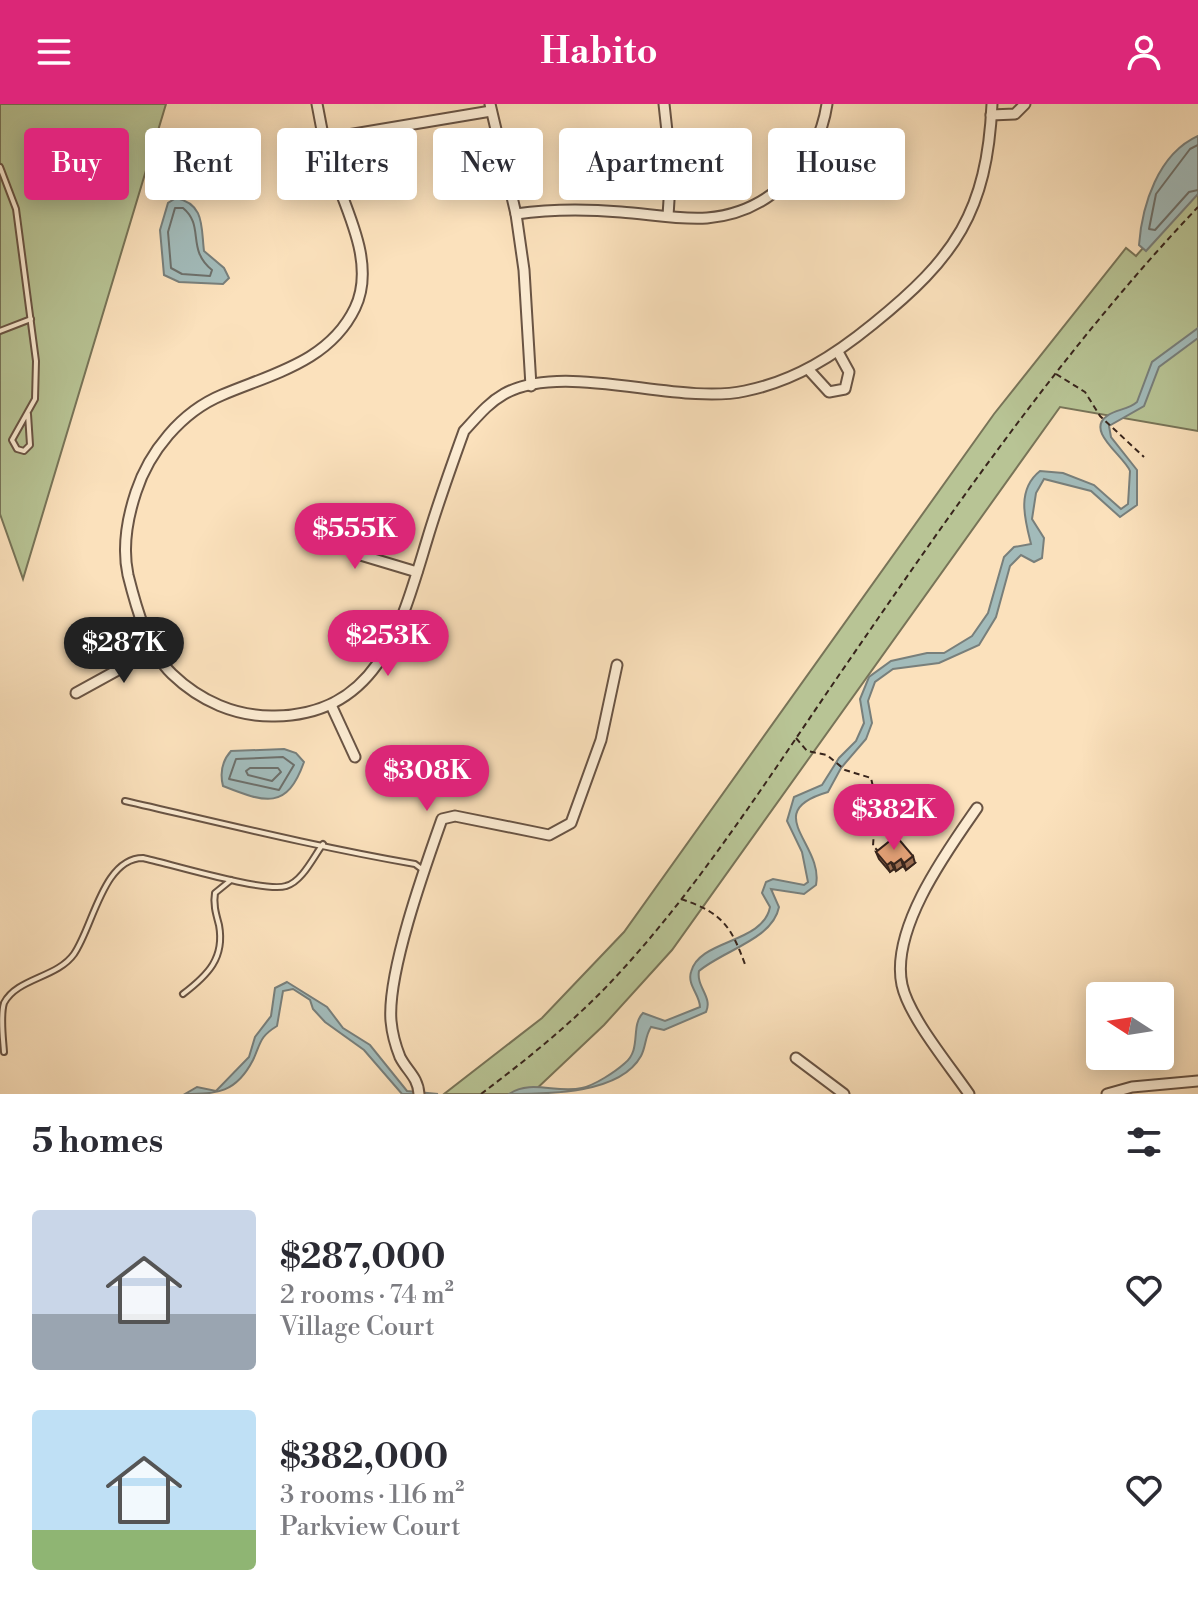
<!DOCTYPE html>
<html lang="en">
<head>
<meta charset="utf-8">
<style>
	:root { --surface:#fff; --page:#f7f7f7; --text:#2b2b33; --muted:#7c7c81; --accent:#db2777 }
	body { margin:0; font-family:"Libre Bodoni",serif; background:var(--page); color:var(--text); height:100vh; display:flex; flex-direction:column; font-size:30px; white-space:nowrap }
	* { box-sizing:border-box; margin:0 }
	p { font-size:26px; color:var(--muted) }
	.icon { flex:none; width:44px; height:44px; fill:none; stroke:currentColor; stroke-width:2; stroke-linecap:round; stroke-linejoin:round }
	.map { position:relative; height:990px; overflow:hidden }
	.details { display:flex; flex-direction:column; background:var(--surface); flex:1 }
	.details>* { flex:none }
	.banner { position:absolute; left:24px; top:24px; width:1150px; height:72px; display:flex; gap:16px }
	.needle { width:52px; rotate:282deg }
	.controls { position:absolute; left:1086px; top:878px; display:grid; gap:16px }
	.controls a { display:grid; place-items:center; width:88px; height:88px; border-radius:8px; background:var(--surface); box-shadow:0 4px 20px #0003; font-size:40px }
	.price { position:absolute; translate:-50% -68px; padding:0 18px; border-radius:28px; background:var(--accent); color:#fff; font-size:26px; line-height:52px; filter:drop-shadow(0 2px 4px #0008) }
	.price::after { content:''; position:absolute; left:50%; top:48px; width:24px; height:18px; margin-left:-12px; background:inherit; clip-path:polygon(0 0,100% 0,50% 100%) }
	.price.on { background:#222; color:#fff }
	ul { padding:0; list-style:none }
	li { display:flex; align-items:center; gap:24px; height:200px; padding:0 32px }
	li span { display:grid; place-items:center; flex:none; width:224px; height:160px; border-radius:8px; color:#555 }
	li>.icon { margin-inline-start:auto }
	span .icon { width:96px; height:96px; fill:#fffc; stroke-width:1 }
	li b { font-size:34px }
	h2 { display:flex; justify-content:space-between; align-items:center; height:96px; padding:0 32px; font-size:34px }
	.tag { padding:0 28px; border-radius:8px; background:var(--surface); box-shadow:0 4px 20px #0003; font-size:28px; line-height:72px }
	.tag.on { background:var(--accent); color:#fff }
	header { display:flex; justify-content:space-between; align-items:center; height:104px; padding:0 32px; background:var(--accent); color:#fff; font-size:36px; font-weight:700 }
	.map>svg:first-child { display:block }
</style>
</head>
<body>
<header><svg class="icon" aria-label="menu" viewBox="0 0 24 24"><path d="M4 6h16M4 12h16M4 18h16"/></svg>Habito<svg class="icon" aria-label="person" viewBox="0 0 24 24"><circle cx="12" cy="8" r="4"/><path d="M4 21q1-7 8-7t8 7"/></svg></header>
<div class="map">
<svg width="1198" height="990" viewBox="0 0 1198 990">
	<rect width="100%" height="100%" fill="#fbe1bc"/>
	<filter id="stains"><feTurbulence type="fractalNoise" baseFrequency=".0025" numOctaves="4"/><feColorMatrix values="0 0 0 0 .2 0 0 0 0 .09 0 0 0 0 .02 0 0 0 .5 -.17"/></filter>
	<radialGradient id="worn" r=".72"><stop offset=".6" stop-color="#630" stop-opacity="0"/><stop offset="1" stop-color="#630" stop-opacity=".3"/></radialGradient>
	<g fill="#b8c495" stroke="#787458" stroke-width="2">
		<polygon points="0,0 166,0 23,475 0,410"/>
		<polygon points="1198,82 1198,327 1060,303 672,846 604,921 531,990 444,990 542,914 624,828 994,310 1126,144 1136,152"/>
	</g>
	<g fill="#a2bbba" stroke="#787f7b" stroke-width="2">
		<path d="M1198 32V90L1146 147 1139 141C1142 101 1158 50 1198 32Z"/>
		<path d="M176 94C205 100 201 123 204 147L224 164 229 174 223 180 179 178 164 171 160 126 168 99Z"/>
		<path d="M1198 224V234L1159 263 1144 302 1109 322 1111 333 1137 366V401L1120 413 1091 387 1044 375 1036 389 1032 415 1044 434 1042 454 1034 458 1021 451 1010 462 996 513 979 541 939 559 893 565 875 578 868 597 872 619 866 635 841 664 828 688C759 708 824 740 816 781L804 790 771 785 779 803C773 835 724 846 699 867 696 883 713 893 706 908L664 926 651 923C645 932 646 943 641 952 620 990 549 990 509 990 531 975 557 990 582 984 595 981 615 968 625 959 642 945 630 922 643 909L665 917 700 903C700 891 687 881 691 868 699 835 763 840 770 803L762 789 766 778 773 775 804 781 808 778 802 748 787 717 794 693 822 681 839 654 856 637 864 619 860 595 869 573 891 557 927 549H944L972 532 988 509 1004 453 1014 443 1031 440C1025 416 1016 386 1040 367L1063 369 1094 381 1121 405 1128 400 1130 367C1124 352 1085 327 1107 312 1116 305 1128 306 1137 298L1152 258Z"/>
		<path d="M284 645 296 649 304 658C287 706 266 699 223 682 220 670 222 657 231 647Z"/>
		<path d="M287 878 327 903 343 924 370 941 407 987 438 990H402L364 946 325 918 313 905 310 896 293 885 283 887 277 922C259 933 261 939 253 956 236 989 217 990 185 990L197 983 216 987 249 953 255 933 271 912 275 884Z"/>
	</g>
	<g fill="none" stroke-linecap="round" stroke-linejoin="round">
		<g stroke="#6d706b" stroke-width="2">
			<polyline points="1198,41 1190,45 1156,90 1149,125 1155,126 1189,88 1198,86"/>
			<path d="M175 104H183C205 122 186 145 212 166L210 172 182 170 171 164 168 128Z"/>
			<polygon points="283,653 294,661 279,686 229,675 236,655"/>
			<polygon points="250,664 278,664 281,668 272,677 248,671 246,667"/>
		</g>
		<defs>
			<g id="lane">
				<polyline points="0,63 16,105 36,257 35,295 12,336 17,345 24,347 30,341 28,310"/>
				<polyline points="0,227 31,215"/>
				<path d="M125 697C221 719 317 743 415 760L423 766"/>
				<path d="M183 890C208 871 225 854 219 821 216 810 213 800 215 789L231 776"/>
				<path d="M4 948C3 933 0 912 4 899 17 874 57 874 74 850 93 823 103 754 143 754 170 760 265 789 286 782 302 778 314 752 323 740"/>
			</g>
			<g id="street">
				<path d="M317 0C321 20 324 40 330 59 344 103 377 158 355 204 329 258 271 270 222 291 181 308 149 348 136 388 127 415 122 443 128 471 136 503 148 547 172 570 200 597 236 613 275 612 380 611 402 518 427 436 438 399 451 363 464 327 477 313 488 299 504 290 564 256 677 302 745 287 795 277 835 251 873 220 955 154 987 108 992 0"/>
				<polyline points="490,0 516,110 524,166 531,282"/>
				<polyline points="664,0 671,64 668,112"/>
				<polyline points="991,11 1015,10 1025,0"/>
				<polyline points="324,35 491,7"/>
				<path d="M516 110C551 105 585 105 621 108 649 110 679 116 707 114 769 109 818 60 827 0"/>
				<polyline points="808,265 829,288 845,285 849,268 838,248"/>
				<polyline points="316,420 357,450 417,468"/>
				<polyline points="76,589 156,545"/>
				<polyline points="331,601 355,653"/>
				<polyline points="796,954 844,990"/>
				<path d="M419 990C418 973 407 967 400 953 396 943 392 928 391 917 387 869 425 763 442 715L455 712 549 731 571 719 601 636 617 561"/>
				<path d="M969 990C950 962 909 913 902 881 890 825 947 747 977 704"/>
				<polyline points="1107,990 1132,983 1198,977"/>
			</g>
		</defs>
		<use href="#lane" stroke="#695444" stroke-width="8"/>
		<use href="#street" stroke="#695444" stroke-width="13"/>
		<g stroke="#38251c" stroke-width="2" stroke-dasharray="6 4" stroke-linecap="butt">
			<polyline points="1056,270 1085,288 1100,312 1144,353"/>
			<polyline points="796,634 807,647 827,651 845,666 871,674 876,696 873,742 878,747"/>
			<path d="M681 795C723 809 731 822 746 863"/>
			<path d="M481 990C526 956 571 920 610 879 699 785 774 665 848 558 956 401 1066 242 1198 103"/>
		</g>
		<use href="#lane" stroke="#fcecd3" stroke-width="4"/>
		<use href="#street" stroke="#fcecd3" stroke-width="9"/>
	</g>
	<polygon fill="#c28965" stroke="#38251c" stroke-width="2" points="876,748 915,759 906,766 903,762 896,767 894,765 890,768 879,755"/>
	<g fill="#9e6f52" stroke="#38251c" stroke-width="2">
		<polygon points="913,752 915,759 906,766 904,759"/>
		<polygon points="901,755 903,762 896,767 894,760"/>
		<polygon points="891,758 894,765 890,768 887,761"/>
	</g>
	<polygon fill="#e19f75" stroke="#38251c" stroke-width="2" points="896,732 913,752 904,759 901,755 894,760 891,758 887,761 876,748"/>
	<rect width="100%" height="100%" filter="url(#stains)"/>
	<rect width="100%" height="100%" fill="url(#worn)"/>
</svg>
<div class="controls">
<a><svg class="needle" viewBox="-14 -14 28 28"><path d="M0-13l5 13h-10z" fill="#e53935"/><path d="M0 13l5-13h-10z" fill="#7c7c81"/></svg></a>
</div>
<b class="price" style="left:355px;top:467px">$555K</b>
<b class="price" style="left:388px;top:574px">$253K</b>
<b class="price on" style="left:124px;top:581px">$287K</b>
<b class="price" style="left:427px;top:709px">$308K</b>
<b class="price" style="left:894px;top:748px">$382K</b>
<div class="banner">
<a class="tag on">Buy</a>
<a class="tag">Rent</a>
<a class="tag">Filters</a>
<a class="tag">New</a>
<a class="tag">Apartment</a>
<a class="tag">House</a>
</div>
</div>
<section class="details">
<h2>5 homes<svg class="icon" aria-label="filters" viewBox="0 0 24 24"><path d="M4 7h16M4 17h16"/><circle cx="9" cy="7" r="2"/><circle cx="15" cy="17" r="2"/></svg></h2>
<ul>
<li><span style="background:linear-gradient(#c9d6e8 65%,#9aa5b1 0)"><svg class="icon" aria-label="home" viewBox="0 0 24 24"><path d="M3 11l9-7 9 7M6 9v11h12V9"/></svg></span><div><b>$287,000</b><p>2 rooms · 74 m²</p><p>Village Court</p></div><svg class="icon" aria-label="heart" viewBox="0 0 24 24"><path d="M12 20l-8-8c-3-5 5-10 8-4 3-6 11-1 8 4z"/></svg></li>
<li><span style="background:linear-gradient(#bfe0f5 75%,#8fb573 0)"><svg class="icon" aria-label="home" viewBox="0 0 24 24"><path d="M3 11l9-7 9 7M6 9v11h12V9"/></svg></span><div><b>$382,000</b><p>3 rooms · 116 m²</p><p>Parkview Court</p></div><svg class="icon" aria-label="heart" viewBox="0 0 24 24"><path d="M12 20l-8-8c-3-5 5-10 8-4 3-6 11-1 8 4z"/></svg></li>
</ul>
</section>
</body>
</html>
